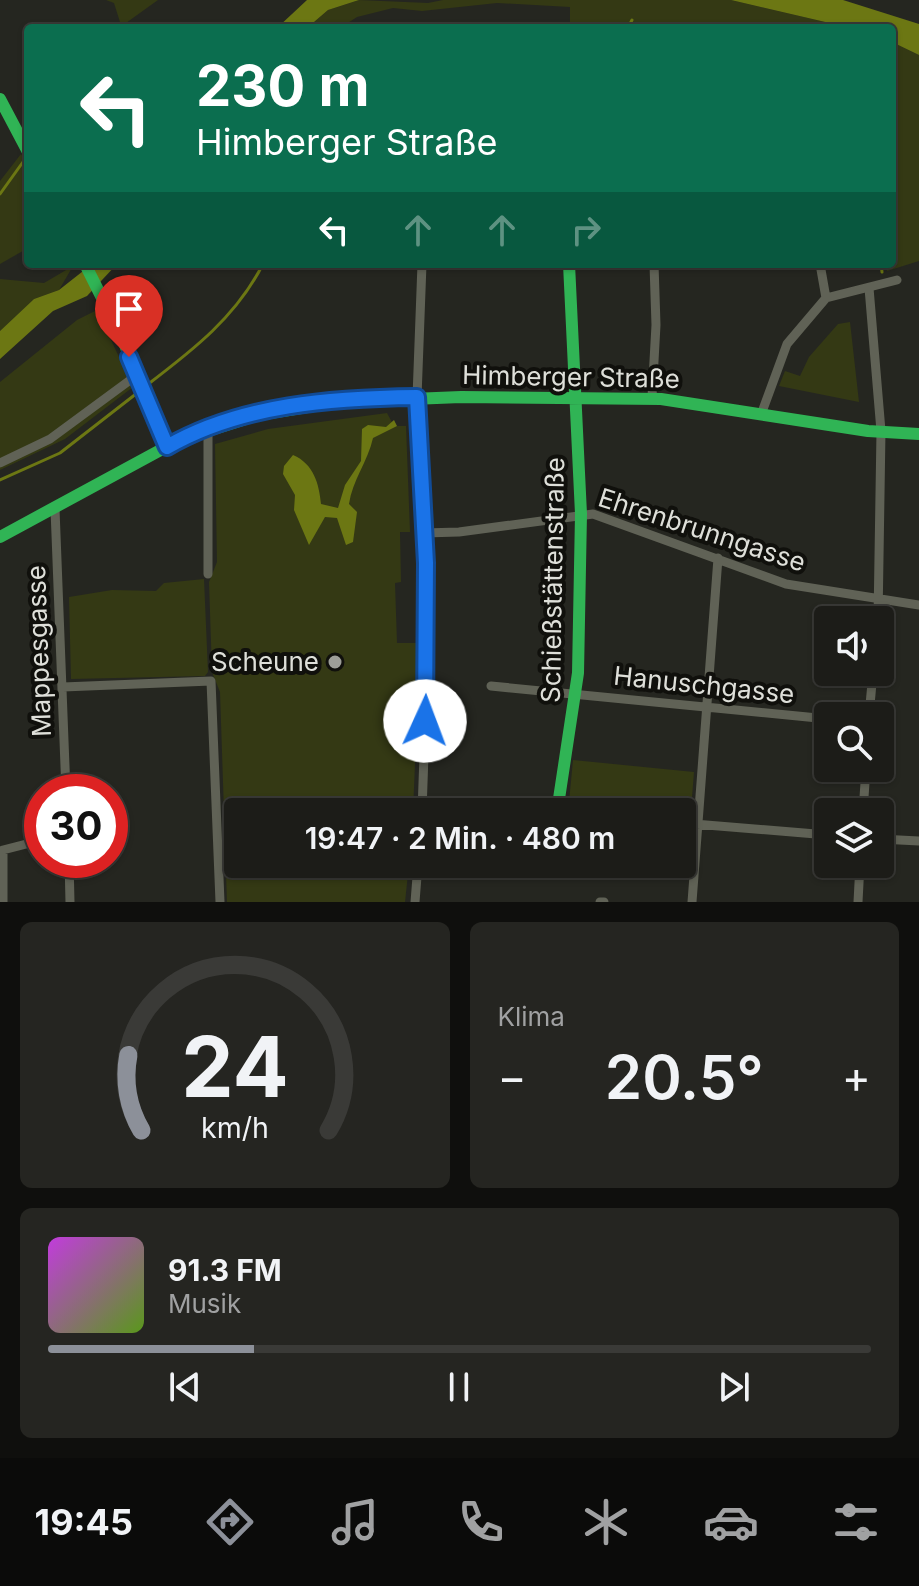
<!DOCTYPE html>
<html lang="de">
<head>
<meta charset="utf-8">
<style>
	:root { --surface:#1c1c18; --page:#252521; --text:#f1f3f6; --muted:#a0a1a2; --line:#3a3a37; --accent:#8c9099 }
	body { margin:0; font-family:Inter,sans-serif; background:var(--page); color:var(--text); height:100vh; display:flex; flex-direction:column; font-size:30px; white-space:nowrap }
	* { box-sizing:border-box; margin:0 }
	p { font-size:26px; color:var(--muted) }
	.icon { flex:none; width:44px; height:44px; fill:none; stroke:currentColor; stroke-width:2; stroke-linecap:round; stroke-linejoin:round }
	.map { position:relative; height:902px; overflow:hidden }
	.drawer { display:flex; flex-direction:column; gap:20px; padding:20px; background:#0f0f0d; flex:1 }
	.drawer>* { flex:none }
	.banner { position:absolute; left:24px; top:24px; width:872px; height:244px; border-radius:8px; box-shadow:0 2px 6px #0004,0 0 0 2px var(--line); background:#0b6e4f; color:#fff; overflow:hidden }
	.tools { position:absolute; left:814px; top:606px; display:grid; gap:16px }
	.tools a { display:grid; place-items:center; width:80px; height:80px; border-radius:8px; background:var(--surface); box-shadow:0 2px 6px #0004,0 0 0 2px var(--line); font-size:40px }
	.speed { position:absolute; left:24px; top:774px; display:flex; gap:16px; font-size:40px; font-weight:700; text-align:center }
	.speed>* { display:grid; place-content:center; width:104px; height:104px; border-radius:50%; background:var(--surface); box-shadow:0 2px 6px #0004,0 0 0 2px var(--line); line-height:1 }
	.speed .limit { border:12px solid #d22; background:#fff; color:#111 }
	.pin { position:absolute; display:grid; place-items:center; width:68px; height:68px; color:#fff; margin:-82px -34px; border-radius:50% 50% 50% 0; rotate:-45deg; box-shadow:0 0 8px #0007 }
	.pin .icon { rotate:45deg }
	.me { position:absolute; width:88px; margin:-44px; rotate:2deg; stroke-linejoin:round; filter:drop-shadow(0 0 6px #0008) }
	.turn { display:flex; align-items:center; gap:28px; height:168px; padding:0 40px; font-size:36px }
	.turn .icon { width:104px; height:104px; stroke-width:2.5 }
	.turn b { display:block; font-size:56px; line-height:68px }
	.lanes { display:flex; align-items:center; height:76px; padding:0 40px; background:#0003; justify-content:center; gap:40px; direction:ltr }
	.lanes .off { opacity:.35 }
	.big { font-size:60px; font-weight:600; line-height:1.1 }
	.drawer .tile { flex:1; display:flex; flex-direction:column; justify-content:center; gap:12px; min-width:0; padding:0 28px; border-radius:12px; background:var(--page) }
	.drawer .dial { align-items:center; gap:0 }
	.dial svg { height:208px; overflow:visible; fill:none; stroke:var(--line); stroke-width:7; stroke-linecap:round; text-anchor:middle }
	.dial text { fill:var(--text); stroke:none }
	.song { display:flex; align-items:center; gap:24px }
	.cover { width:96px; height:96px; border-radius:12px; background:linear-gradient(135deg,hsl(290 70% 55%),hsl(90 70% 35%)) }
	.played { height:8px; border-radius:4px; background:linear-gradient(90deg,var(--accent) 25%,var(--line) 25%) }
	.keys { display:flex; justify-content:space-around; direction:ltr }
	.heat { display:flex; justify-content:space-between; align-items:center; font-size:44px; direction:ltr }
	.drawer .tiles { flex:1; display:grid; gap:20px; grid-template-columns:1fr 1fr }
	.tile:last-child { grid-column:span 2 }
	.trip { position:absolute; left:224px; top:798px; width:472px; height:80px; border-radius:8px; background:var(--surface); box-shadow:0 2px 6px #0004,0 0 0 2px var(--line); font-weight:600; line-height:80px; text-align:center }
	.tabs { display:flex; height:128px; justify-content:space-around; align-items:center; background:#0b0b0a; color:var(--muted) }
	.tabs .icon { width:56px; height:56px }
	.tabs .active { color:var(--accent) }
	.tabs b { font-size:36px; color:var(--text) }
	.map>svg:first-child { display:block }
	.green { fill:#343914 }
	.water { fill:#6c7713 }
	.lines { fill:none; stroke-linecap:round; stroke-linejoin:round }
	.stream { stroke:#6c7713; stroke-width:3 }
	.street { stroke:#606256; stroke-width:9 }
	.fast { stroke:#30b455; stroke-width:12 }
	.route-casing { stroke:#114b97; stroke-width:20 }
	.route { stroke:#1a73e8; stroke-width:14 }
	.poi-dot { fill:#9d9e98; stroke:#10100c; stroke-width:3 }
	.labels { text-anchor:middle; stroke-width:8; stroke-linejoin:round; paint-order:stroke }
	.street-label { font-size:26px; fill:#dedfd9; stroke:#10100c }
	.poi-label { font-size:26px; fill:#dedfd9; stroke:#10100c; text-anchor:end }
</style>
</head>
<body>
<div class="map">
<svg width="919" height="902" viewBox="0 0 919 902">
	<rect width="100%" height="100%" fill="#252620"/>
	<path class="green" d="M106,0h52l-39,28h-11l12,-6 -6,-19z
		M359,0l69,3 15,-3h288l120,28h-281v-21l-73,-4 -75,8 -29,-3 -36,9 -17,11h-33l21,-18z
		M892,42l27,13v206l-32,10 -1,-7h6z
		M21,154l7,11v83l-28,16v-83z
		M73,266l-14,24 -25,9 -34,32v-52l44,4z
		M97,310l36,77 -68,52 -65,31v-88l77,-62z
		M850,322l9,80 -80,-16 6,-15 15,5 9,-19 29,-33z
		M387,413l7,13h12l4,106h-10l1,50 -6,1 2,60h23l-7,169h-175v52h171l-4,38h-178l-7,-210 -8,-20 -3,-90 8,-20 -2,-118 53,-15z
		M204,579l4,93 -3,4 -134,3 -2,-82 43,-7 44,1 8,-8z
		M573,760l121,12 -3,38 -6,4 -116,-12z"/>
	<path class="water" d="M307,0h52l-31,10 -21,18h-30z
		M731,0h112l76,24v31l-27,-13v-14h-41z
		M92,264h25l-30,32 -34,15 -53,48v-28l34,-32 25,-9z
		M394,420l3,6 -24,12c-5,23 -21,43 -24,66l8,8 -4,30 -7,3 -9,-27 -12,-1 -16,28 -15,-35 1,-15 -12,-21 1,-8 9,-11c21,9 26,29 28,49l17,4 7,-23 16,-24 1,-32 6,-4 18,2z"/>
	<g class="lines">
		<path class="stream" d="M628,28l4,-8
			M0,194l28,-39
			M881,264l1,8
			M147,385c46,-35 89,-68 116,-121
			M0,480l60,-27 81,-63"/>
		<path class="street" d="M422,264l-5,133 11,242 -6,173
			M820,264l6,34
			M869,288l12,143 -3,189
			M652,397l4,-72 -2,-61
			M762,412l25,-68 39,-46 71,-18
			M208,428v146
			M0,463l50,-24 87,-64
			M55,509l11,283
			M424,533l35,-1 134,-18 193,70 133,21
			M491,686l337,33
			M63,687l148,-6 9,221
			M869,716l4,-44
			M423,804l103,8
			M863,812l3,-44
			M682,823l146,12
			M880,839l39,2
			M69,860l1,42
			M3,902v-52l39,-10
			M415,902l3,-38
			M600,902h4
			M692,902l26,-344
			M858,902l2,-38"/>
		<path class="fast" d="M0,99l28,53
			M85,264l37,74 45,109
			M0,537l179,-97 79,-25 80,-13 123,-5 200,2 207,32 51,3
			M557,812l21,-139 3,-159 -12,-250"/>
	</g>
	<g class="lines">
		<g class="route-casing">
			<path id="route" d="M129,357l38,90c74,-43 167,-49 250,-50l9,166 -1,158"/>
		</g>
		<use href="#route" class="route"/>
	</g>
	<circle class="poi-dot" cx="335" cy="662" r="8"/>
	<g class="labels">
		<g class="street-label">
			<text transform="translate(571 377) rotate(1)" y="9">Himberger Straße</text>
			<text transform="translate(702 530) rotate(18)" y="9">Ehrenbrunngasse</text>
			<text transform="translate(553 580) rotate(-89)" y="9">Schießstättenstraße</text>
			<text transform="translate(39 651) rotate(-92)" y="9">Mappesgasse</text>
			<text transform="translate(704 685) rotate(6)" y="9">Hanuschgasse</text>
		</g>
		<g class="poi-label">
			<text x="319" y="671">Scheune</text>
		</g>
	</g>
</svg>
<div class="tools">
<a><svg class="icon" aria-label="sound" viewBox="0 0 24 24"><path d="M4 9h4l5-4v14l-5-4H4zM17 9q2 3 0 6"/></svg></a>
<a><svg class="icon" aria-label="search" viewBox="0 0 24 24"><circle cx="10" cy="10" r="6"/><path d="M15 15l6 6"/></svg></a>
<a><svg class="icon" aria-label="layers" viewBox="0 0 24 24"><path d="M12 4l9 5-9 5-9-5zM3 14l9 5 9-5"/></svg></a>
</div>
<div class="speed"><div class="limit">30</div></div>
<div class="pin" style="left:129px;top:357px;background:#d93025"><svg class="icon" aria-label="arrive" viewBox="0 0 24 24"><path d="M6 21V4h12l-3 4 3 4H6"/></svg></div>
<svg class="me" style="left:425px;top:721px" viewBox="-20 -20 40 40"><circle r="19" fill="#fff"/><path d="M0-13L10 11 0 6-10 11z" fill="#1a73e8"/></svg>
<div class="trip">19:47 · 2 Min. · 480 m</div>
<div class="banner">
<div class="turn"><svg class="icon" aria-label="left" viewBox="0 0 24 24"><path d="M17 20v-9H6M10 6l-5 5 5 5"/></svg><div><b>230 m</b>Himberger Straße</div></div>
<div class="lanes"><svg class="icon" aria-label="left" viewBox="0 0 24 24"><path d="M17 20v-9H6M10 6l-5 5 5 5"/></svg><svg class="icon off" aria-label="ahead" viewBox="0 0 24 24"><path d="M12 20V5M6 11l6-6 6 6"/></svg><svg class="icon off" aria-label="ahead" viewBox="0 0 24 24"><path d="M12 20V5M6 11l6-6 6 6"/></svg><svg class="icon off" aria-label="right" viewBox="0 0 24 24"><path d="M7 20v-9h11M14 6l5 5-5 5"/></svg></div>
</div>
</div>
<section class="drawer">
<div class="tiles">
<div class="tile dial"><svg viewBox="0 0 100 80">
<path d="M14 69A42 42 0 1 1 86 69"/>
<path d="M14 69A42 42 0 0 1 9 40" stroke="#8c9099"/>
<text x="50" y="56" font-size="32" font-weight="700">24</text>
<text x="50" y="72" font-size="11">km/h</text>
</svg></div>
<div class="tile"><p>Klima</p>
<div class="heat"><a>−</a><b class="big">20.5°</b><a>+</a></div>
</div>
<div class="tile">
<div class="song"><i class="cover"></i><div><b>91.3 FM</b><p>Musik</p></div></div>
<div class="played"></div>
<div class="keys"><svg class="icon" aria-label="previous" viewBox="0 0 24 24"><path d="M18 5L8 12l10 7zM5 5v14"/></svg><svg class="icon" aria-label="pause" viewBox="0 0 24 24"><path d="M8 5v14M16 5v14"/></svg><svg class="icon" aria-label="next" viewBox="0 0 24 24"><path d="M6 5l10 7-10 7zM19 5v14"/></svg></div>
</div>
</div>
</section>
<nav class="tabs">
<b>19:45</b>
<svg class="icon active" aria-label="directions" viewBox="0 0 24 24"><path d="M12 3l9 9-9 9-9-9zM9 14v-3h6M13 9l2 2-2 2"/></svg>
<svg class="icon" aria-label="music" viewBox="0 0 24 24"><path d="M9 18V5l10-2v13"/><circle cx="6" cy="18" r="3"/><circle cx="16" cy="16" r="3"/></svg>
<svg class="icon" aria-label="phone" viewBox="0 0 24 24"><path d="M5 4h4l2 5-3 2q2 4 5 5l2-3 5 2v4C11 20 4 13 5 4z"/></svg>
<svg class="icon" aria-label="climate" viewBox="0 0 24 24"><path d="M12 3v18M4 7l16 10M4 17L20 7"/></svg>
<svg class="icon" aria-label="car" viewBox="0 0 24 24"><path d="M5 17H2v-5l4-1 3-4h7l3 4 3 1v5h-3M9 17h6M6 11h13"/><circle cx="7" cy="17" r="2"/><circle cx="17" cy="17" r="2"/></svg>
<svg class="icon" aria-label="filters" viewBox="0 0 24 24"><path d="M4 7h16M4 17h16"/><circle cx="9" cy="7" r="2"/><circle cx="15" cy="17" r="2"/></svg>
</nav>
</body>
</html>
